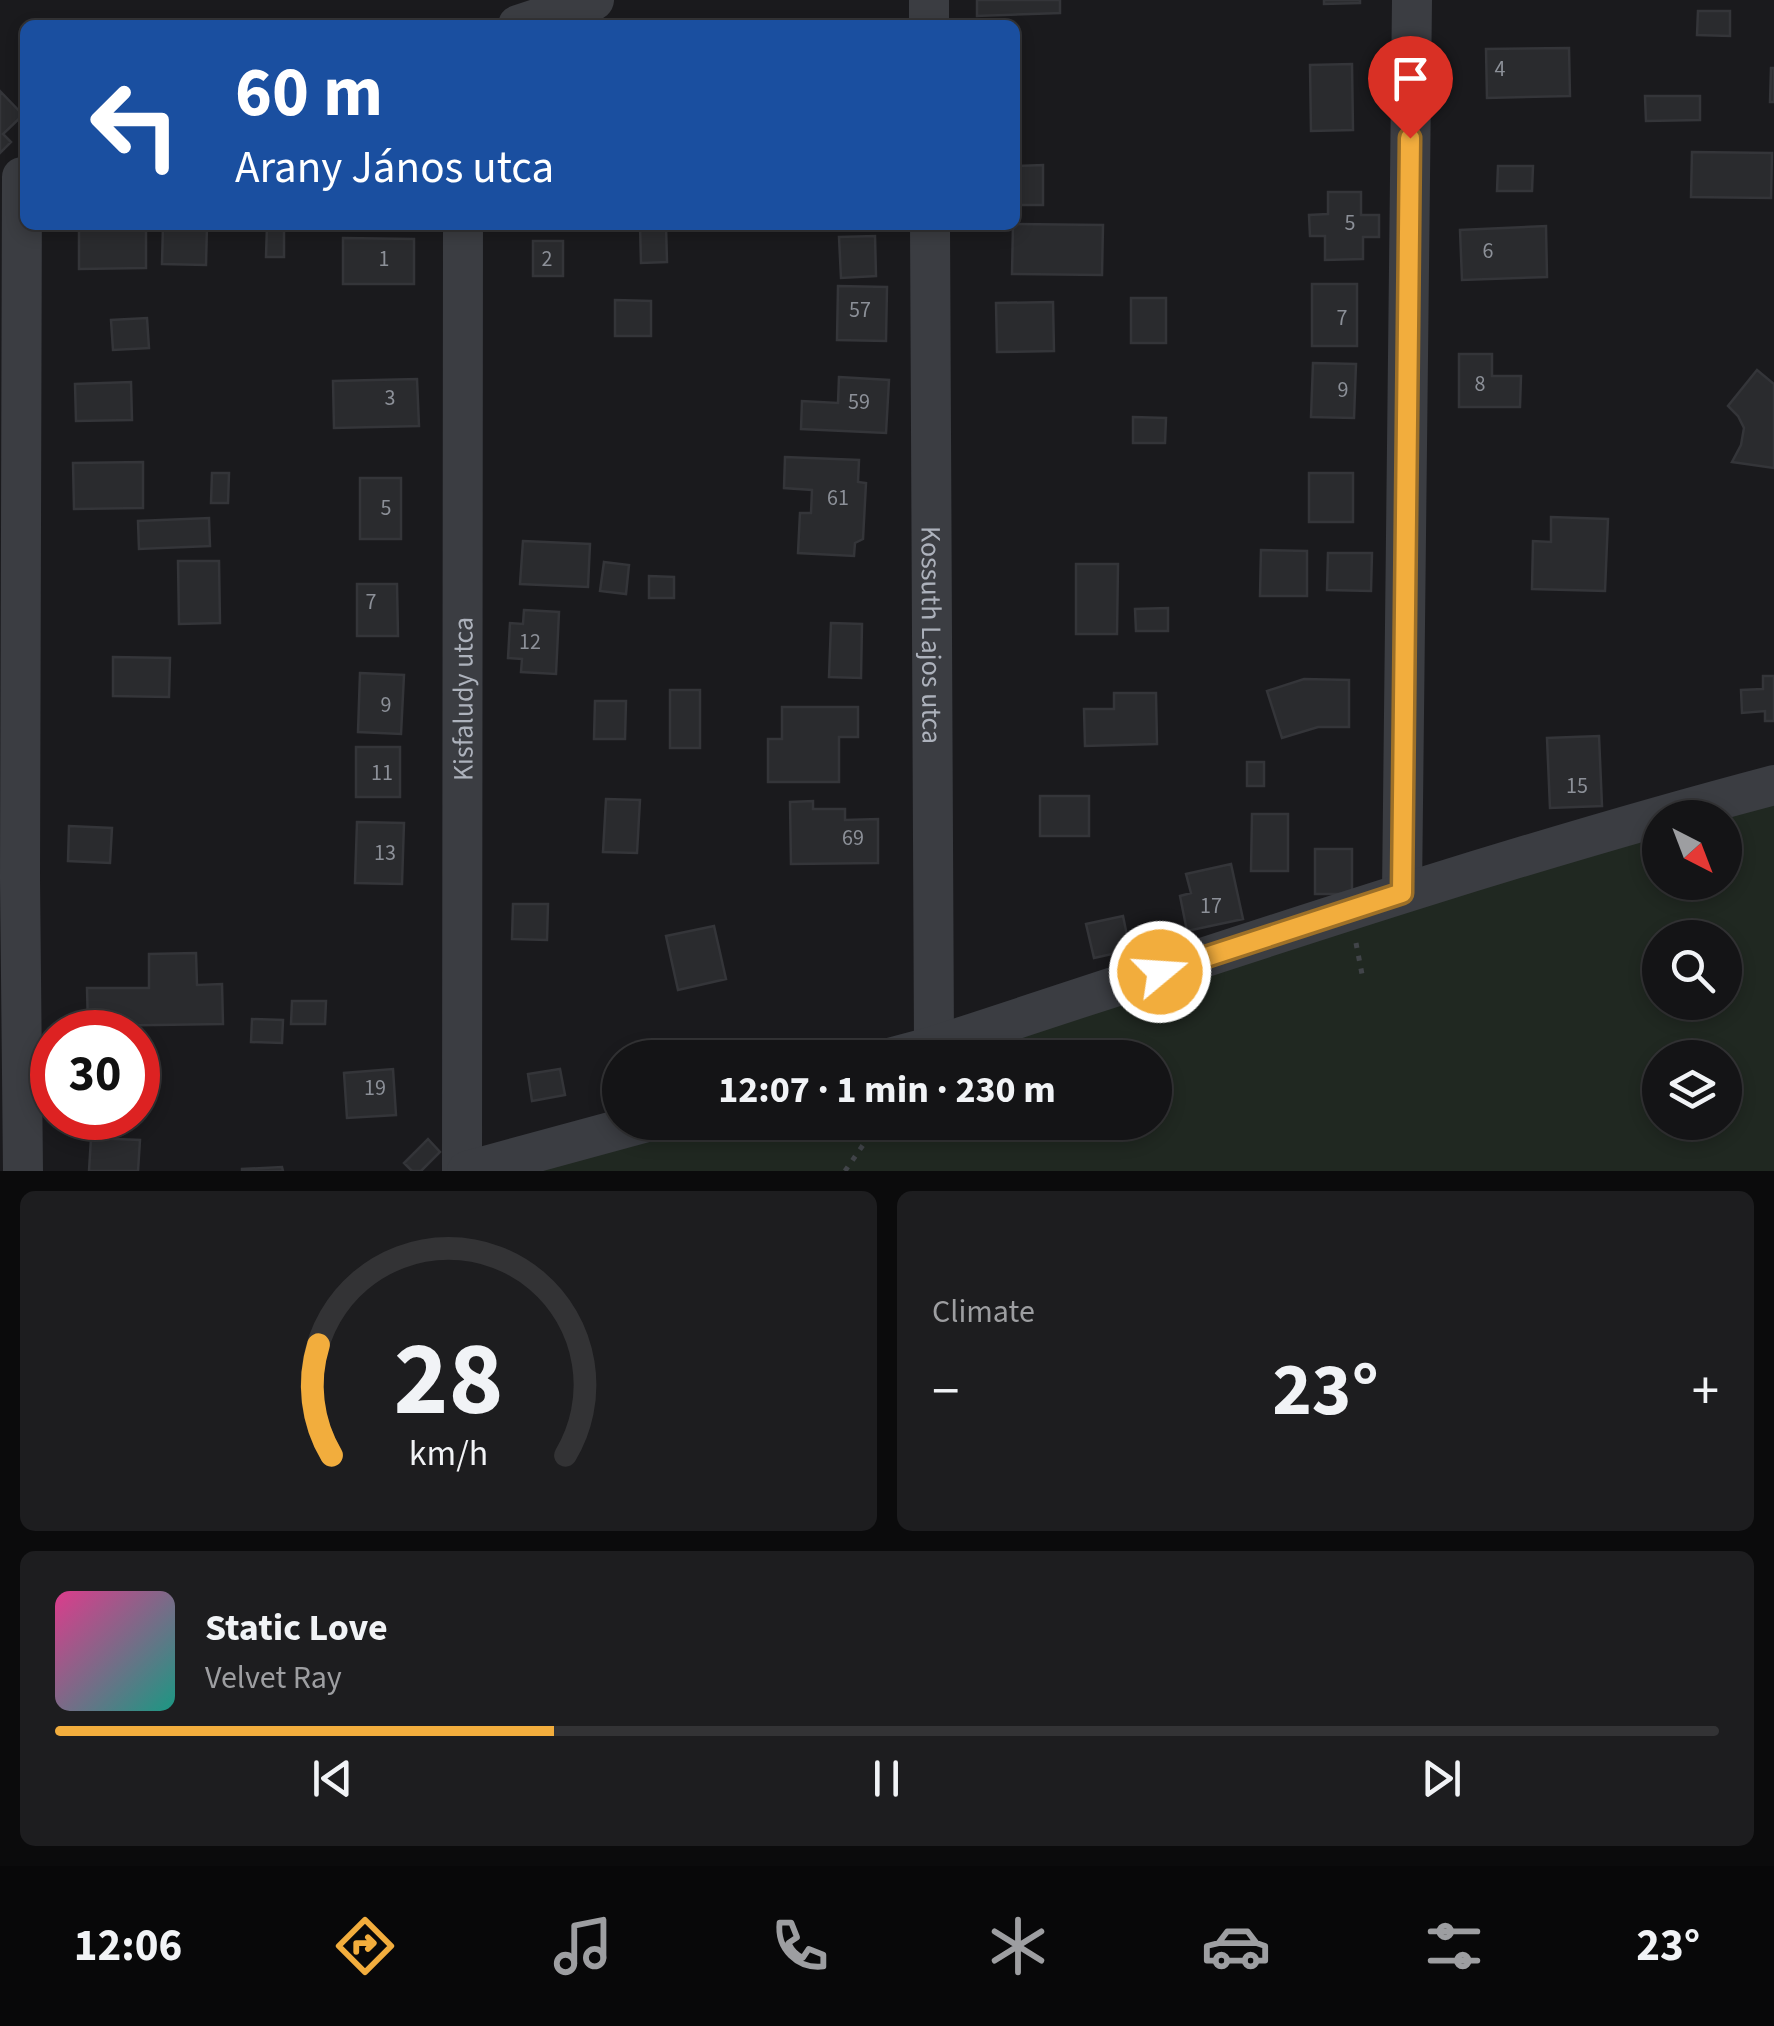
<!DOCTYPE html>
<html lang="en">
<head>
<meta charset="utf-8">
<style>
	:root { --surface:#141416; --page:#1d1d1f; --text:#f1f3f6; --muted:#9d9ea1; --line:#333335; --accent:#f2ad3d }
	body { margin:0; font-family:"Source Sans 3",sans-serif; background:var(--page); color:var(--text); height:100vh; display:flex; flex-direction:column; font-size:38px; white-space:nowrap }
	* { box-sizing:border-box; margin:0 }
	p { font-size:32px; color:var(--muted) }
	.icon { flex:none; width:55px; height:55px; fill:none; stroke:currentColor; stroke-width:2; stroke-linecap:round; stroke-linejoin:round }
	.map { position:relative; height:1171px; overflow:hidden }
	.sheet { display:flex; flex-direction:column; gap:20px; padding:20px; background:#0b0b0c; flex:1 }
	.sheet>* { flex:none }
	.hud { position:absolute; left:20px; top:20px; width:1000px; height:210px; border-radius:15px; box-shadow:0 5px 15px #0003,0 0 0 2px var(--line); background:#1a4fa0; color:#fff; overflow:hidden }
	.needle { width:65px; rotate:138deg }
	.buttons { position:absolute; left:1642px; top:800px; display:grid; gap:20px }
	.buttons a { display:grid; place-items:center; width:100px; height:100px; border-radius:50%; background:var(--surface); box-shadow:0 5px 15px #0003,0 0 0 2px var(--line); font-size:50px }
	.speed { position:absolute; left:30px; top:1010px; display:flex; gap:20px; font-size:50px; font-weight:700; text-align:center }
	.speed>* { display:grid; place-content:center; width:130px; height:130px; border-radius:50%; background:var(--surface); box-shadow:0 5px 15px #0003,0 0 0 2px var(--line); line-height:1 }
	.speed .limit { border:15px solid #d22; background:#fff; color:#111 }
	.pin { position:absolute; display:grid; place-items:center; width:85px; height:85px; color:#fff; margin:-102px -42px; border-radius:50% 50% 50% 0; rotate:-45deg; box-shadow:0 0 10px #0007 }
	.pin .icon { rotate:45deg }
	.me { position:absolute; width:110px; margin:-55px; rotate:72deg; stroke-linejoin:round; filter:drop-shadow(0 0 8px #0008) }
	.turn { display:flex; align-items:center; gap:35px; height:210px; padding:0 50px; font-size:45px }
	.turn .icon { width:130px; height:130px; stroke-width:2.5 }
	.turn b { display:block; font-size:70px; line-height:85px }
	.big { font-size:75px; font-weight:700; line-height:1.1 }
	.sheet .widget { flex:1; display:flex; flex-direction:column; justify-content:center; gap:15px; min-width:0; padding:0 35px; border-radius:15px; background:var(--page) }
	.sheet .dial { align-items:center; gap:0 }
	.dial svg { height:260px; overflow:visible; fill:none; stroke:var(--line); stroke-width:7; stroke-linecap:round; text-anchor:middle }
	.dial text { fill:var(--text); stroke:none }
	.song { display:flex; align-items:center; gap:30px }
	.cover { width:120px; height:120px; border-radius:15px; background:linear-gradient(135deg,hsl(330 70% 55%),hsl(170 70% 35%)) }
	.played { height:10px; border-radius:5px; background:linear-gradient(90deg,var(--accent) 30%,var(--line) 30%) }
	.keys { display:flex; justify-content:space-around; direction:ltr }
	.heat { display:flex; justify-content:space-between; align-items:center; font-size:55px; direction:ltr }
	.sheet .tiles { flex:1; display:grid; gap:20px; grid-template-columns:1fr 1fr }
	.widget:last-child { grid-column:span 2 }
	.trip { position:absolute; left:602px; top:1040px; width:570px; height:100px; border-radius:50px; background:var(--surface); box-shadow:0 5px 15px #0003,0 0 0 2px var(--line); font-weight:700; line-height:100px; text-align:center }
	.tabs { display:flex; height:160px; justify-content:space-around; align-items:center; background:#080809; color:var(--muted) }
	.tabs .icon { width:70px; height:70px }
	.tabs .current { color:var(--accent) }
	.tabs b { font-size:45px; color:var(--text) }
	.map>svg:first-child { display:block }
	.green { fill:#202821; fill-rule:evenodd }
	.building { fill:#2a2b2e; stroke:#343539; stroke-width:2.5 }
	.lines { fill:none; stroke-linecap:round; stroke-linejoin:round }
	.path { stroke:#414449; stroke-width:5; stroke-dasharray:5 8; stroke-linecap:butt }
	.minor { stroke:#3b3d42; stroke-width:40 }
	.route-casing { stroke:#9d7028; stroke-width:25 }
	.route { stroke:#f2ad3d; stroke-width:18 }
	.labels { text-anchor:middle; stroke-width:10; stroke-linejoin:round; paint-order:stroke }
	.number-label { font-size:22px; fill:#8c9098 }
	.street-label { font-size:28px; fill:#adb2bc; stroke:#151518 }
</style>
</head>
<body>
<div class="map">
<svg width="1774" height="1171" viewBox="0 0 1774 1171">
	<rect width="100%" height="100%" fill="#1a1a1d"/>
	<path class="green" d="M1774,787v384h-1307l180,-48 508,-1v-64l-266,-1 771,-237v62h65v-64zM1660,938h65v64h-65zM1660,1058h65v64h-65z"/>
	<path class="building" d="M977,0h83v13l-83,3z
		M1324,0h36v3l-36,1z
		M1698,11h32v25l-33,-1z
		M774,22l1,3h-66v-1z
		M1569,48l1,48 -83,2 -1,-49z
		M1352,64l1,66 -42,1 -1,-66z
		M1771,68h3v34h-4z
		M0,91l23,24 -20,19 8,8 -11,11z
		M1645,96h55v24l-54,1z
		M1692,152l80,1 -1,45 -80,-1z
		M1043,165v40h-28v-39z
		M1498,166h35l-1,25h-35z
		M1328,192h33v23h18v22h-16v22l-38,1v-24h-15l-1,-21 19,-1z
		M1015,224l88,1 -1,50 -90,-1 1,-49z
		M79,225h67v43l-67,1z
		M163,225h44l-1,40 -44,-1z
		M267,225h17v32h-18z
		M640,225h26l1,37 -26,1z
		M1546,226l1,51 -85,3 -2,-50z
		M875,236l1,40 -35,2 -2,-41z
		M343,238l71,1v45h-71z
		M533,241h30v35h-30z
		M1312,284h45v62h-45z
		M838,286l49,1 -1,54 -49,-1z
		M1131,298h35v45h-35z
		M615,300l36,1v35h-36z
		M1053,302l1,49 -57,1 -1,-49z
		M147,318l2,30 -36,2 -2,-30z
		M1459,354h33v22h29l-1,31h-61z
		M1313,363l43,1 -2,54 -43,-1z
		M1757,370l17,14v84l-42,-6 9,-17 3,-17 -6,-12 -10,-10z
		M839,377l50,3 -3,53 -85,-4 1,-28 36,2z
		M417,379l2,47 -85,2 -1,-47z
		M131,382l1,38 -56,1 -1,-37z
		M1133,417l33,1 -1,25h-32z
		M785,457l74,3 -1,22 8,1 -3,56 -8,4 -1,13 -56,-3 2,-40h11l1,-23 -28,-2z
		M143,462v46l-69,1 -1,-46z
		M212,473h17l-1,30h-17z
		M1309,473h44v49h-44z
		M360,478h41v61h-41z
		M1551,517l57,2 -3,72 -73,-2 1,-48 18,1z
		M209,518l1,28 -71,3 -1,-28z
		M523,541l67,3 -2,43 -68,-3z
		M1261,550l46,1v45h-47z
		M1328,553h44l-1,38 -44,-1z
		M178,561h41l1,62 -41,1z
		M604,562l25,3 -3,29 -26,-3z
		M1076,564h42l-1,70h-41z
		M649,576l25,1v21h-25z
		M357,584h40l1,52h-41z
		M1168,608v23h-32l-1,-22z
		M524,610l35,2 -3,62 -35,-2 1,-13 -14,-1 2,-35 13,1z
		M831,623l31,1 -1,54 -32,-1z
		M113,657l57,1 -1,39 -56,-1z
		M360,673l44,2 -3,59 -43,-2z
		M1763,676h11v45h-9v-10l-23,2 -1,-23 22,-1z
		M1304,679l45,1v47h-31l-36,11 -15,-47z
		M670,690h30v58h-30z
		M1114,693h42l1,51 -72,2 -1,-37h30z
		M595,701h31l-1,38h-31z
		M782,707h76v30h-19v45h-71v-43h14z
		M1599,736l3,70 -52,2 -3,-70z
		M356,747h44v50h-44z
		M1247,762h17v24h-17z
		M1040,796h49v40h-49z
		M606,799l34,1 -3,53 -34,-1z
		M813,801v8h32v11l33,-1v44l-87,1 -1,-62z
		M1252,814h36v57h-37z
		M357,822l47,1 -2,61 -47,-1z
		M69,826l43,2 -2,35 -42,-2z
		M1315,849h37v45h-37z
		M1231,864l12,55 -56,12 -7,-35 11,-3 -5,-19z
		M513,904h35l-1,36 -35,-1z
		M1123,916l7,34 -36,8 -8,-34z
		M714,926l12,53 -48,11 -12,-54z
		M196,953l1,32 25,-1 1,40 -135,2 -1,-38h62v-34z
		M292,1001h34l-1,23h-34z
		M252,1019l31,1 -1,23 -31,-1z
		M393,1069l3,46 -49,3 -3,-45z
		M560,1069l5,26 -33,6 -4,-27z
		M91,1138l49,2 -2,31h-49z
		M428,1139l12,13 -19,19h-9l-8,-8z
		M282,1167l1,4h-41v-2z"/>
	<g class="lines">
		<path class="path" d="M1356,943l6,31
			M845,1171l34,-49"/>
		<g class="minor">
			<path d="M929,0v25"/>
			<path d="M518,25l76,-25"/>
			<path d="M22,177l-2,702 3,292"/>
			<path id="s1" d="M930,225l4,821"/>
			<path d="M1402,893l10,-893"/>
			<path d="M889,1058l45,-12c279,-91 556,-186 840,-261"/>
			<path id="s2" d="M462,1171l1,-946"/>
			<path d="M467,1171l180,-49"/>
		</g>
	</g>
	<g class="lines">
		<g class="route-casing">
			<path id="route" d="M1160,972l242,-79 8,-755"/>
		</g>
		<use href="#route" class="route"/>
	</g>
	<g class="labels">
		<g class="number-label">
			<text x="1500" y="76">4</text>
			<text x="1350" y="230">5</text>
			<text x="1488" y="258">6</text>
			<text x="384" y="266">1</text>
			<text x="547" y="266">2</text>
			<text x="860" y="317">57</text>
			<text x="1342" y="325">7</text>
			<text x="1480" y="391">8</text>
			<text x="1343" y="397">9</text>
			<text x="390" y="405">3</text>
			<text x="859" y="409">59</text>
			<text x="838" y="505">61</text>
			<text x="386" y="515">5</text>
			<text x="371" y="609">7</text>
			<text x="530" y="649">12</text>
			<text x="386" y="712">9</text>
			<text x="382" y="780">11</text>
			<text x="1577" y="793">15</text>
			<text x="853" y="845">69</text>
			<text x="385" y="860">13</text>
			<text x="1211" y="913">17</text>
			<text x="375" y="1095">19</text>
		</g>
		<g class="street-label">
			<text dy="10" stroke="none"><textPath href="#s1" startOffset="410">Kossuth Lajos utca</textPath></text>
			<text dy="10" stroke="none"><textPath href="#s2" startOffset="472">Kisfaludy utca</textPath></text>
		</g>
	</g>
</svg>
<div class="buttons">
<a><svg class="needle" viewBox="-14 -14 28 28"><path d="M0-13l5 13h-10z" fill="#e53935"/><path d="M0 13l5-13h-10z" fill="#9d9ea1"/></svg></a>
<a><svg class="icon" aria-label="search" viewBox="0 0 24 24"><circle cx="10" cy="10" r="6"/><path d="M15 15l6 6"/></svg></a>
<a><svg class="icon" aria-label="layers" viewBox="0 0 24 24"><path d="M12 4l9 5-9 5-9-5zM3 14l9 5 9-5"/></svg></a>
</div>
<div class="speed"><div class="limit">30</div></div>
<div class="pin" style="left:1410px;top:138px;background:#d93025"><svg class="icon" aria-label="arrive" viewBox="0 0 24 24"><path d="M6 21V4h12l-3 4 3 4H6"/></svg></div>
<svg class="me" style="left:1160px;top:972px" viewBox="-20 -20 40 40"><circle r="17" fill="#f2ad3d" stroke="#fff" stroke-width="3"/><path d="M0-11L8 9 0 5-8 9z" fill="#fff"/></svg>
<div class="trip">12:07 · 1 min · 230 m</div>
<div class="hud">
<div class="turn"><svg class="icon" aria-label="left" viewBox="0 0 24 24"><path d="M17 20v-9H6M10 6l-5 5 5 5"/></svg><div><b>60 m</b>Arany János utca</div></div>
</div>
</div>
<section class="sheet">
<div class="tiles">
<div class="widget dial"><svg viewBox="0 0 100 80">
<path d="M14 69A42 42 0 1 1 86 69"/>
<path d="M14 69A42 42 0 0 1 10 35" stroke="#f2ad3d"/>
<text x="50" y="56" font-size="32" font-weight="700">28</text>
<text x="50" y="72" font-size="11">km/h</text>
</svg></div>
<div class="widget"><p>Climate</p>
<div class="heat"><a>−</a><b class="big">23°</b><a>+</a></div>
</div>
<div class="widget">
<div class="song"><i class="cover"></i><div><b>Static Love</b><p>Velvet Ray</p></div></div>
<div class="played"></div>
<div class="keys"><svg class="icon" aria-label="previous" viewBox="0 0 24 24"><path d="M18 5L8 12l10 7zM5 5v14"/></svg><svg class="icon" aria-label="pause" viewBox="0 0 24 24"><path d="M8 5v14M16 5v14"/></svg><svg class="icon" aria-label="next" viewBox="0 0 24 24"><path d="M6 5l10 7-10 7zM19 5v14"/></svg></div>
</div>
</div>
</section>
<nav class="tabs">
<b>12:06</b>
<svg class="icon current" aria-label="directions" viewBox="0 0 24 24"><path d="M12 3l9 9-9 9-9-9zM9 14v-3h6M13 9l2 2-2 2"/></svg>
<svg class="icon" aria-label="music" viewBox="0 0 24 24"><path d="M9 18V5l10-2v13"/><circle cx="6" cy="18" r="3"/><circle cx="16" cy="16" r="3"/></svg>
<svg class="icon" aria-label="phone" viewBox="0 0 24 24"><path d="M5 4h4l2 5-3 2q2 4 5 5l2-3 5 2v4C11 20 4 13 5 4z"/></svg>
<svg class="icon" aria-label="climate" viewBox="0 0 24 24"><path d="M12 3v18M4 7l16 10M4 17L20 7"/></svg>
<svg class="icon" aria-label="car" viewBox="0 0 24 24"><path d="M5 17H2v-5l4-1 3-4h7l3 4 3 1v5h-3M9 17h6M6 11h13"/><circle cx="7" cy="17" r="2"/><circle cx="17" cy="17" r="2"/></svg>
<svg class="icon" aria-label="filters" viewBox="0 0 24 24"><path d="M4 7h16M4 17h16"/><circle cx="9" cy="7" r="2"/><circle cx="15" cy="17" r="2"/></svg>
<b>23°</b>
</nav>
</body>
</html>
